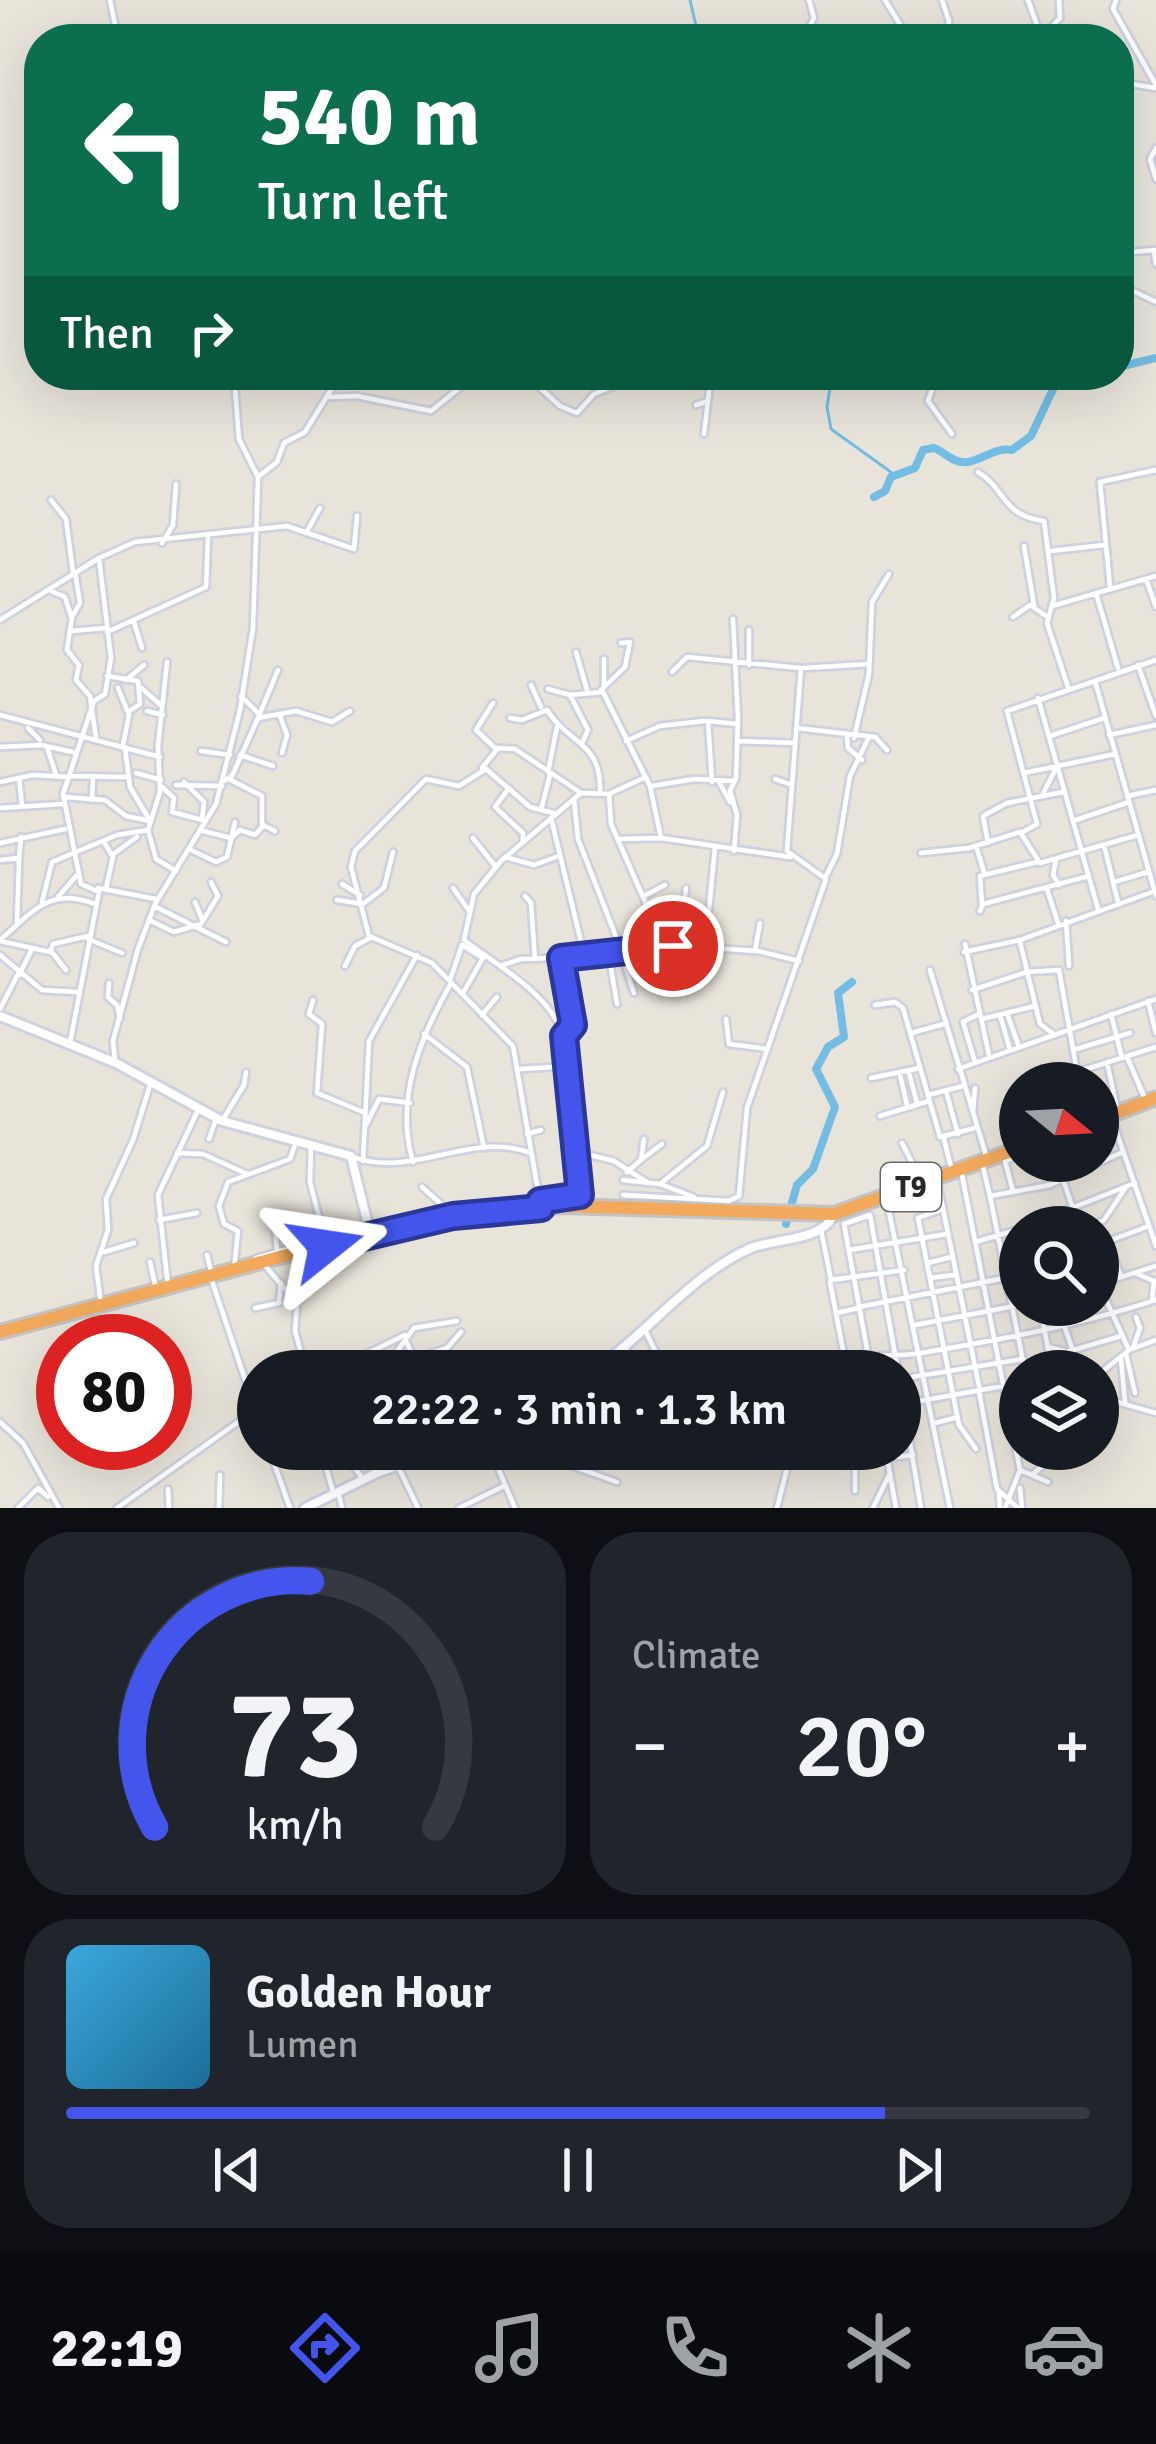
<!DOCTYPE html>
<html lang="en">
<head>
<meta charset="utf-8">
<style>
	:root { --surface:#171b24; --page:#20242c; --text:#f1f3f6; --muted:#9ea1a6; --line:#363941; --accent:#4455ed }
	body { margin:0; font-family:Signika,sans-serif; background:var(--page); color:var(--text); height:100vh; display:flex; flex-direction:column; font-size:45px; white-space:nowrap }
	* { box-sizing:border-box; margin:0 }
	p { font-size:39px; color:var(--muted) }
	.icon { flex:none; width:66px; height:66px; fill:none; stroke:currentColor; stroke-width:2; stroke-linecap:round; stroke-linejoin:round }
	.map { position:relative; height:1508px; overflow:hidden }
	.side { display:flex; flex-direction:column; gap:24px; padding:24px; background:#0d0f14; flex:1 }
	.side>* { flex:none }
	.top-card { position:absolute; left:24px; top:24px; width:1110px; height:366px; border-radius:48px; box-shadow:0 12px 48px #0002; background:#0b6e4f; color:#fff; overflow:hidden }
	.needle { width:78px; rotate:108deg }
	.fabs { position:absolute; left:999px; top:1062px; display:grid; gap:24px }
	.fabs a { display:grid; place-items:center; width:120px; height:120px; border-radius:50%; background:var(--surface); box-shadow:0 12px 48px #0002; font-size:60px }
	.speed { position:absolute; left:36px; top:1314px; display:flex; gap:24px; font-size:60px; font-weight:700; text-align:center }
	.speed>* { display:grid; place-content:center; width:156px; height:156px; border-radius:50%; background:var(--surface); box-shadow:0 12px 48px #0002; line-height:1 }
	.speed .limit { border:18px solid #d22; background:#fff; color:#111 }
	.pin { position:absolute; display:grid; place-items:center; width:102px; height:102px; color:#fff; margin:-51px; border:6px solid #fff; border-radius:50%; box-shadow:0 3px 12px #0007 }
	.me { position:absolute; width:132px; margin:-66px; rotate:75deg; stroke-linejoin:round; filter:drop-shadow(0 0 9px #0008) }
	.turn { display:flex; align-items:center; gap:42px; height:252px; padding:0 36px; font-size:54px }
	.turn .icon { width:156px; height:156px; stroke-width:2.5 }
	.turn b { display:block; font-size:84px; line-height:102px }
	.then { display:flex; align-items:center; height:114px; padding:0 36px; background:#0003; gap:24px; font-size:45px }
	.big { font-size:90px; font-weight:600; line-height:1.1 }
	.side .tile { flex:1; display:flex; flex-direction:column; justify-content:center; gap:18px; min-width:0; padding:0 42px; border-radius:48px; background:var(--page) }
	.side .dial { align-items:center; gap:0 }
	.dial svg { height:312px; overflow:visible; fill:none; stroke:var(--line); stroke-width:7; stroke-linecap:round; text-anchor:middle }
	.dial text { fill:var(--text); stroke:none }
	.song { display:flex; align-items:center; gap:36px }
	.cover { width:144px; height:144px; border-radius:18px; background:linear-gradient(135deg,hsl(200 70% 55%),hsl(200 70% 35%)) }
	.played { height:12px; border-radius:6px; background:linear-gradient(90deg,var(--accent) 80%,var(--line) 80%) }
	.keys { display:flex; justify-content:space-around; direction:ltr }
	.heat { display:flex; justify-content:space-between; align-items:center; font-size:66px; direction:ltr }
	.side .tiles { flex:1; display:grid; gap:24px; grid-template-columns:1fr 1fr }
	.tile:last-child { grid-column:span 2 }
	.trip { position:absolute; left:237px; top:1350px; width:684px; height:120px; border-radius:60px; background:var(--surface); box-shadow:0 12px 48px #0002; font-weight:600; line-height:120px; text-align:center }
	.tab-bar { display:flex; height:192px; justify-content:space-around; align-items:center; background:#090b0e; color:var(--muted) }
	.tab-bar .icon { width:84px; height:84px }
	.tab-bar .active { color:var(--accent) }
	.tab-bar b { font-size:54px; color:var(--text) }
	.map>svg:first-child { display:block }
	.lines { fill:none; stroke-linecap:round; stroke-linejoin:round }
	.stream { stroke:#73bde5; stroke-width:3 }
	.river { stroke:#73bde5; stroke-width:8 }
	.street-casing { stroke:#cfd1e0; stroke-width:10 }
	.secondary-casing { stroke:#cfd1e0; stroke-width:14 }
	.highway-casing { stroke:#c3c3c3; stroke-width:18 }
	.street { stroke:#fff; stroke-width:4.5 }
	.secondary { stroke:#fff; stroke-width:8 }
	.highway { stroke:#f2a95c; stroke-width:12 }
	.route-casing { stroke:#2c379a; stroke-width:30 }
	.route { stroke:#4455ed; stroke-width:21 }
	.labels { text-anchor:middle; stroke-width:9; stroke-linejoin:round; paint-order:stroke }
	.shield { fill:#fff; stroke:#686868; stroke-width:3 }
	.shield-label { font-size:30px; font-weight:bold; fill:#282828 }
</style>
</head>
<body>
<div class="map">
<svg width="1156" height="1508" viewBox="0 0 1156 1508">
	<rect width="100%" height="100%" fill="#e9e4da"/>
	<g class="lines">
		<path class="stream" d="M690,0l9,39
			M832,375l-5,32 4,22 64,46"/>
		<path class="river" d="M1119,367l37,-9
			M874,497l11,-6 6,-14 24,-9 8,-18 11,-2c11,4 19,16 34,14 16,-3 27,-15 44,-12l19,-14 24,-51 18,-10
			M786,1224l11,-39 16,-16 22,-62 -19,-38 12,-22 16,-10 -6,-44 14,-11"/>
		<g class="street-casing">
			<path id="street" d="M110,0l8,39
				M885,0l24,39
				M942,0l7,21 -3,18
				M1028,0l14,39
				M1116,0l-3,9 43,76
				M1042,37l18,-19 -1,-18
				M803,39l11,-21 -5,-18
				M1119,82l37,6
				M1156,148l-6,11 6,20
				M1119,192l8,24 -3,37
				M1154,251l2,13
				M1119,253l37,-3
				M1119,284l37,18
				M526,375l34,31 17,7 17,-19 47,-19
				M937,375l-9,26 24,33
				M329,397l28,-1 74,15 31,-25 4,-11
				M696,405l12,-4
				M704,434l7,-59
				M978,472c27,16 24,44 66,49l10,77 -7,25 21,64
				M258,477l19,-15 7,-19 21,-11 35,-57
				M51,500l15,19 7,53
				M306,533l14,-25
				M162,543l11,-18 3,-41
				M1024,546l10,59
				M1051,551l53,-6
				M75,572l5,31 -8,14 -5,33 12,15 -3,15 14,16 6,42
				M1146,579l10,28
				M1110,587l-10,-105 56,-12
				M51,591l14,6 6,19
				M1096,593l22,75
				M1052,606l104,-30
				M1013,617l17,-12 16,11
				M733,619l5,100 -2,59 -6,13 7,24 -3,36
				M0,620l99,-62 36,-16 152,-16 67,23 3,-33
				M134,622l8,26
				M71,631l35,-3
				M107,632l99,-45 2,-49
				M576,652l11,38
				M1156,660l-61,21 61,215
				M167,662l-9,84 2,46 -12,38 8,29 20,12
				M749,665v-35
				M1138,665l18,51
				M803,668l66,-4
				M107,676l31,5 2,23 -12,8
				M126,680l18,-15
				M531,685l10,22
				M604,686v-27
				M140,687l22,19
				M118,688l11,27 -6,30
				M548,689l22,6 33,-3 47,94 11,52
				M601,690l24,-23 5,-25 -9,1
				M570,695l18,35 -5,11
				M241,696l17,17
				M1038,698l60,211
				M493,703l-17,27 20,19
				M147,711l16,4
				M0,715l160,42
				M280,716l7,19 -5,18
				M258,718l20,-48
				M510,718l12,2 25,-10c22,35 55,31 53,83
				M28,728l12,12
				M797,728l78,9 12,13
				M1109,735l47,-10
				M847,736l1,12 14,12
				M1050,736l54,-18
				M854,738l15,-64 3,-72 17,-28
				M626,741l34,-15 44,-5
				M737,741l58,2
				M0,747l41,-2 32,7
				M47,747l9,28
				M125,748l5,39 19,32
				M201,751l29,4
				M240,755l33,11
				M482,768l16,-20 17,1 66,44
				M548,772l9,-45
				M136,773l25,7
				M1024,773l91,-19
				M69,776l58,1
				M19,778l3,27
				M775,779l17,6
				M224,781l8,-5 26,-58 38,-7 36,11 18,-11
				M0,782l33,-7 35,2
				M184,782l20,20 -2,18
				M712,782l-4,-61 29,3
				M719,782l11,20
				M176,785l46,1
				M652,786l42,-7 41,2
				M162,787l12,11 -2,14 34,9
				M509,788l-14,19 28,26v9
				M609,794l2,30 54,123
				M1042,796l13,-26
				M1127,796l29,-6
				M64,797l41,3 21,16 24,5
				M574,799l4,40 44,113
				M92,800l1,-24
				M0,808l63,-4
				M541,810l9,-35
				M551,818l34,140
				M1073,821l56,-19
				M263,825l12,6
				M203,831l28,7 9,-8 15,5 7,-8v-31l-33,-17
				M1023,832l14,-8 -30,-113 88,-30
				M473,838l22,28
				M619,839l42,-1 129,19
				M104,842l9,15 -7,31
				M0,843l65,-14
				M988,843l-5,-27 24,-13 56,-11
				M1104,845l14,57
				M976,846l9,29
				M191,850l25,12 11,-5 8,-35
				M921,853l48,-5 51,-16 20,31 98,-28
				M112,855l25,-18
				M505,857l29,8 22,-8
				M19,858l2,-21
				M1056,859l-3,16 6,10
				M0,860l19,-2 -2,66
				M826,876l11,-22 13,-78 18,-37
				M1114,882l34,-10
				M342,884l18,11
				M98,888l58,11
				M453,888l17,24
				M1047,889l11,34
				M525,896l6,7 4,56
				M644,896l21,-11
				M58,897l19,-22
				M337,900l26,4 21,-16 9,-36
				M42,902l10,-40 65,-27 31,-5
				M195,902l7,17
				M982,905l-2,-29 57,-14
				M154,906l72,36
				M980,911l3,-7 106,-28
				M149,920l25,12 23,-7
				M1066,921l3,45
				M199,927l19,-31 -7,-14
				M688,938l21,-28 6,-63
				M88,939l34,14
				M0,940c32,-27 49,-54 95,-36
				M0,941l50,11 3,-8 35,-8
				M1020,942l20,82 15,11
				M965,944l24,111
				M462,945l21,13 -20,35
				M679,946l7,-58
				M51,951l15,19
				M755,951l5,-28
				M964,952l56,-12 135,-49
				M621,953l13,40
				M0,955l42,35 35,2
				M609,956l8,48
				M503,965l18,-6 88,-3 70,-10 79,5 41,10
				M345,966l10,-20 17,-9
				M930,970l56,185
				M19,975l13,-26
				M450,980l12,-35
				M109,983l-1,14 9,8 3,13
				M972,990l55,-18 32,-2 20,113
				M313,1000l-4,14 13,10 -5,69 46,19
				M1148,1001l8,32
				M875,1005l20,-3 8,6 37,129 35,-9
				M0,1009l18,-35
				M1007,1013l12,34
				M1111,1014l11,44
				M482,1015l15,-18
				M1000,1015l10,35
				M726,1019l3,25 39,5
				M982,1019l53,-13
				M911,1033l33,-9
				M424,1034l43,33 17,81
				M564,1036c-16,-44 -65,-69 -100,-96l10,-46 27,-33 80,-68 28,1 37,-17
				M70,1043l29,-151 -18,-8 -18,-90 31,-93 11,-7 6,-36 -12,-100
				M1073,1050l57,-17
				M1127,1057l19,44
				M115,1060l-2,-19 25,-92 17,-45 61,-100 24,-94 13,-82 5,-151 -19,-38 -5,-64
				M975,1062l-12,-40 16,-8
				M1107,1062l10,47
				M521,1069l47,-3
				M958,1069l198,-70
				M1077,1072l79,-25
				M909,1073l8,30
				M900,1075l7,30
				M871,1078l49,-10
				M946,1091l12,43
				M928,1095l35,-9
				M973,1112l2,-24
				M880,1116l49,-15
				M1111,1116l45,130
				M222,1121l22,-36 2,-13
				M366,1125l13,-26 31,4
				M527,1134l14,-4
				M209,1139l7,-20
				M944,1139l7,28
				M902,1143l18,35
				M311,1145l-1,37 16,63
				M578,1152l36,9 34,22
				M177,1153l26,1 44,20
				M353,1157c58,22 121,-27 177,-4
				M641,1160l21,-16
				M363,1161l6,-120 48,-86
				M1057,1161l22,66
				M413,1162c-19,-63 8,-126 38,-179
				M983,1167l7,29
				M627,1172l14,-12 3,-21
				M962,1175l58,295 -15,38
				M937,1179l43,212
				M623,1180l37,4 47,-38 16,-54
				M660,1184l34,13
				M422,1187l27,24
				M1013,1191l-8,-30 15,-6
				M623,1195l106,6 10,-5 8,-88 79,-229 -39,-28 14,-183 -114,-11 -15,15
				M886,1197l64,311
				M542,1201l30,-2 9,-6 -17,-157 9,-11 -12,-66
				M541,1208l-28,-162 -81,-83 -63,-27 -18,-69 4,-16 71,-72 33,7 27,-17 44,38 27,7
				M943,1209l-25,9 41,207 17,24
				M273,1213l4,36
				M159,1220l38,-7
				M1024,1227l111,-44
				M1091,1227l13,-7 22,-33
				M821,1230l10,50 73,-10
				M975,1242l45,-13
				M1108,1242l13,34
				M1098,1245l51,-19
				M849,1250l98,-16
				M104,1252l30,-9
				M207,1255l5,20
				M1003,1255l17,-8
				M256,1258l68,-20
				M150,1262l6,27
				M262,1262l35,41 -2,28 11,40
				M928,1263l23,-6
				M234,1269l4,-38 -14,-7 -5,-18 9,-24 62,-23 6,-17
				M1135,1273l21,9
				M930,1278l24,-3
				M212,1281l46,137
				M830,1282l17,89
				M1098,1282l31,68
				M1099,1284l57,-18
				M168,1286l-10,-91 40,-85
				M1152,1301l2,-20
				M101,1304l-5,-38 12,-36 -2,-31 27,-59 18,-58
				M1040,1305l12,66
				M859,1307l161,-32
				M255,1308l24,-5 2,-20
				M836,1313l23,-5
				M915,1325l105,-20
				M1064,1325l8,23
				M646,1332l19,39
				M406,1341l14,30
				M1048,1347l19,5 54,-16
				M1133,1348l7,-20 -4,-11
				M626,1349l11,22
				M1126,1354l9,39
				M417,1358l30,-10 14,-16
				M1121,1359l4,43
				M830,1368c26,-17 61,-10 91,-15 78,-13 159,-28 235,-53
				M420,1369l14,-5 7,-13
				M355,1371l5,-14 45,-22
				M383,1371l31,-43 43,-7
				M871,1371l-27,-147 26,-9 28,156
				M1025,1371l-35,-175 60,-11 73,-33
				M900,1379l123,-20
				M900,1383l21,125
				M979,1391l18,98 21,19
				M1103,1398l53,15
				M903,1404l117,-21
				M0,1422l23,21 36,65
				M935,1423l23,-6
				M1098,1438l10,-13 -10,-50 31,-25 27,-10
				M269,1449l21,59
				M321,1449l12,43
				M377,1449l17,9 24,50
				M490,1449l25,59
				M540,1449l27,13
				M570,1449l-1,16 48,17
				M855,1449v42
				M885,1449l2,9 26,-3
				M737,1451l17,7 21,-9
				M326,1461l25,2 12,16
				M298,1463l3,-14
				M856,1465l31,-7 9,50
				M1020,1470l28,12
				M1032,1475l16,-14 30,-12
				M1020,1488l2,20
				M168,1489l1,19
				M338,1491l4,17
				M999,1492l1,16
				M18,1508l20,-20 10,9
				M117,1508l138,-98
				M219,1508l1,-33
				M459,1508l45,-22
				M777,1508l15,-59
				M873,1508l17,-35"/>
		</g>
		<g class="secondary-casing">
			<path id="secondary" d="M0,1016l116,47 106,58 129,35 19,77
				M593,1371c53,-36 98,-96 156,-122 25,-11 71,-7 84,-33
				M305,1508l74,-36 67,-23"/>
		</g>
		<g class="highway-casing">
			<path id="highway" d="M1098,1120l58,-22
				M0,1332l370,-99 83,-17 110,-10 271,8 186,-66"/>
		</g>
		<use href="#street" class="street"/>
		<use href="#secondary" class="secondary"/>
		<use href="#highway" class="highway"/>
	</g>
	<g class="lines">
		<g class="route-casing">
			<path id="route" d="M326,1246l127,-30 88,-8 -1,-7 40,-6 -16,-159 9,-11 -12,-67 112,-12"/>
		</g>
		<use href="#route" class="route"/>
	</g>
	<g class="labels">
		<rect class="shield" x="881" y="1163" width="60" height="48" rx="9"/>
		<g class="shield-label">
			<text x="911" y="1197">T9</text>
		</g>
	</g>
</svg>
<div class="fabs">
<a><svg class="needle" viewBox="-14 -14 28 28"><path d="M0-13l5 13h-10z" fill="#e53935"/><path d="M0 13l5-13h-10z" fill="#9ea1a6"/></svg></a>
<a><svg class="icon" aria-label="search" viewBox="0 0 24 24"><circle cx="10" cy="10" r="6"/><path d="M15 15l6 6"/></svg></a>
<a><svg class="icon" aria-label="layers" viewBox="0 0 24 24"><path d="M12 4l9 5-9 5-9-5zM3 14l9 5 9-5"/></svg></a>
</div>
<div class="speed"><div class="limit">80</div></div>
<div class="pin" style="left:673px;top:946px;background:#d93025"><svg class="icon" aria-label="arrive" viewBox="0 0 24 24"><path d="M6 21V4h12l-3 4 3 4H6"/></svg></div>
<svg class="me" style="left:326px;top:1246px" viewBox="-20 -20 40 40"><path d="M0-17L14 15 0 8-14 15z" fill="#4455ed" stroke="#fff" stroke-width="4"/></svg>
<div class="trip">22:22 · 3 min · 1.3 km</div>
<div class="top-card">
<div class="turn"><svg class="icon" aria-label="left" viewBox="0 0 24 24"><path d="M17 20v-9H6M10 6l-5 5 5 5"/></svg><div><b>540 m</b>Turn left</div></div>
<div class="then">Then<svg class="icon" aria-label="right" viewBox="0 0 24 24"><path d="M7 20v-9h11M14 6l5 5-5 5"/></svg></div>
</div>
</div>
<section class="side">
<div class="tiles">
<div class="tile dial"><svg viewBox="0 0 100 80">
<path d="M14 69A42 42 0 1 1 86 69"/>
<path d="M14 69A42 42 0 0 1 54 6" stroke="#4455ed"/>
<text x="50" y="56" font-size="32" font-weight="700">73</text>
<text x="50" y="72" font-size="11">km/h</text>
</svg></div>
<div class="tile"><p>Climate</p>
<div class="heat"><a>−</a><b class="big">20°</b><a>+</a></div>
</div>
<div class="tile">
<div class="song"><i class="cover"></i><div><b>Golden Hour</b><p>Lumen</p></div></div>
<div class="played"></div>
<div class="keys"><svg class="icon" aria-label="previous" viewBox="0 0 24 24"><path d="M18 5L8 12l10 7zM5 5v14"/></svg><svg class="icon" aria-label="pause" viewBox="0 0 24 24"><path d="M8 5v14M16 5v14"/></svg><svg class="icon" aria-label="next" viewBox="0 0 24 24"><path d="M6 5l10 7-10 7zM19 5v14"/></svg></div>
</div>
</div>
</section>
<nav class="tab-bar">
<b>22:19</b>
<svg class="icon active" aria-label="directions" viewBox="0 0 24 24"><path d="M12 3l9 9-9 9-9-9zM9 14v-3h6M13 9l2 2-2 2"/></svg>
<svg class="icon" aria-label="music" viewBox="0 0 24 24"><path d="M9 18V5l10-2v13"/><circle cx="6" cy="18" r="3"/><circle cx="16" cy="16" r="3"/></svg>
<svg class="icon" aria-label="phone" viewBox="0 0 24 24"><path d="M5 4h4l2 5-3 2q2 4 5 5l2-3 5 2v4C11 20 4 13 5 4z"/></svg>
<svg class="icon" aria-label="climate" viewBox="0 0 24 24"><path d="M12 3v18M4 7l16 10M4 17L20 7"/></svg>
<svg class="icon" aria-label="car" viewBox="0 0 24 24"><path d="M5 17H2v-5l4-1 3-4h7l3 4 3 1v5h-3M9 17h6M6 11h13"/><circle cx="7" cy="17" r="2"/><circle cx="17" cy="17" r="2"/></svg>
</nav>
</body>
</html>
